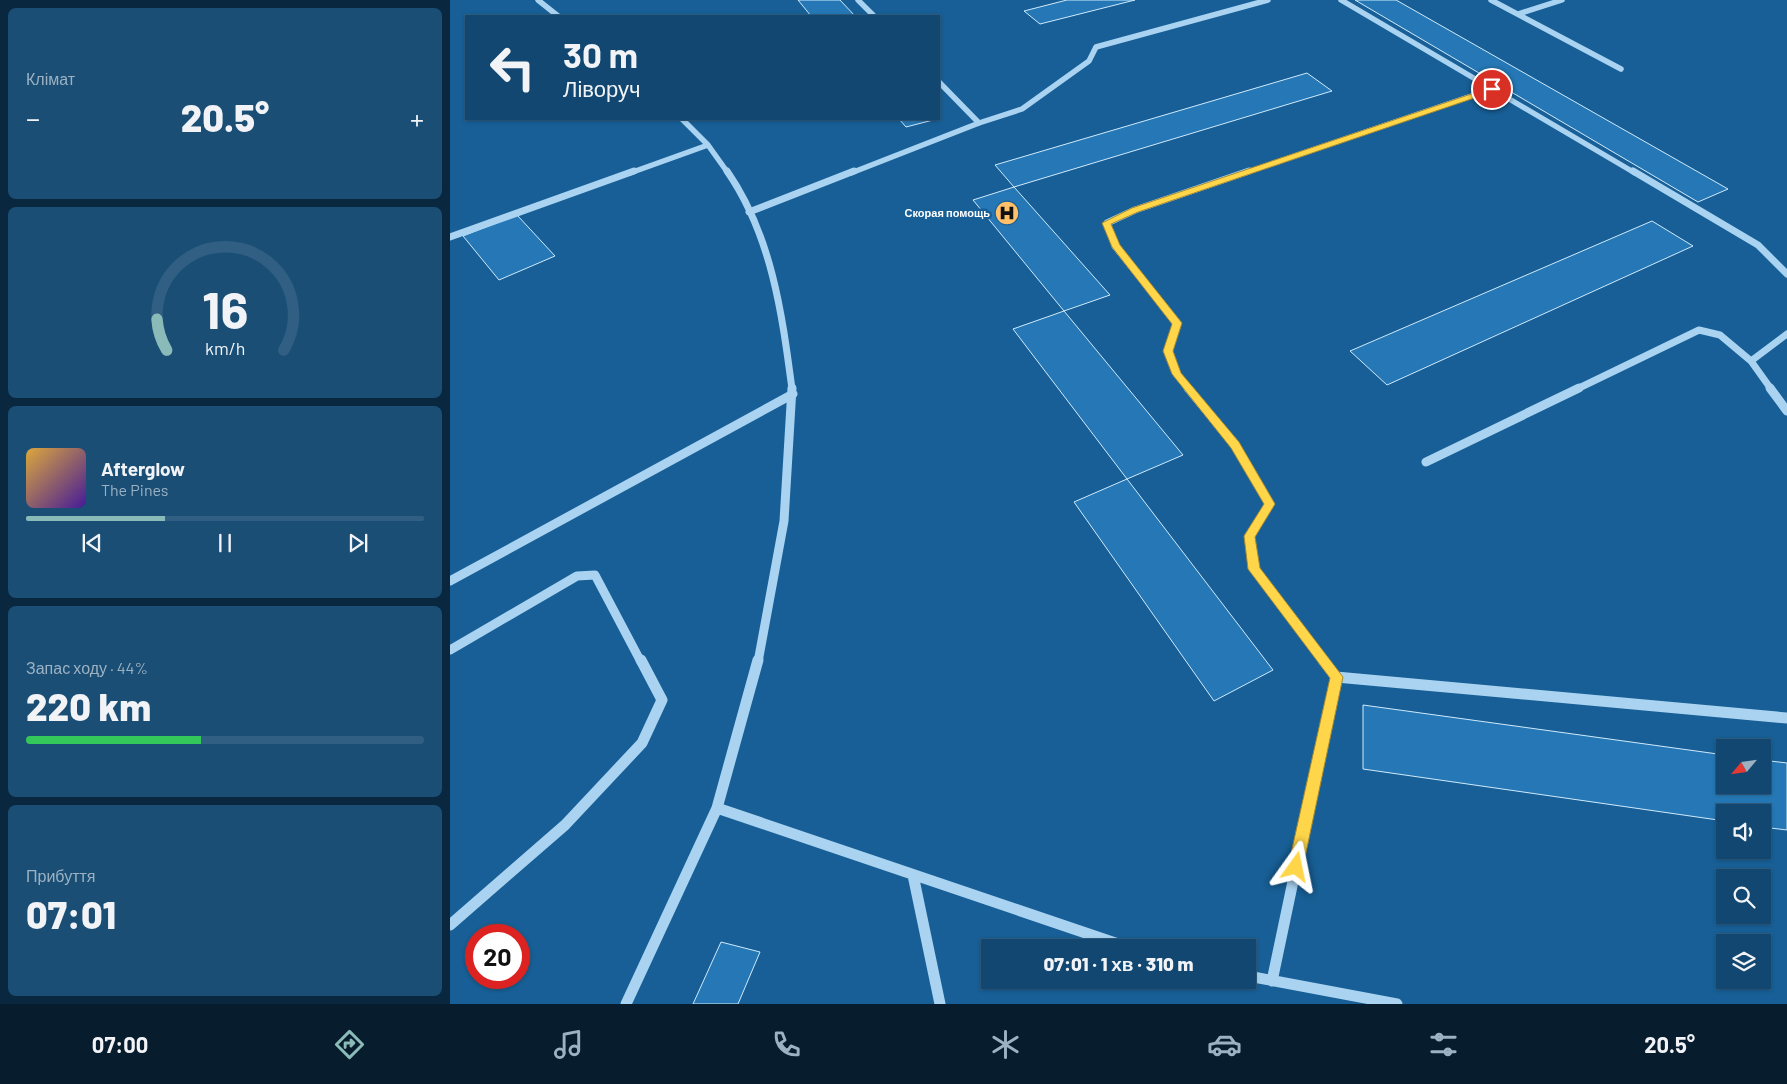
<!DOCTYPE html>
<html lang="uk">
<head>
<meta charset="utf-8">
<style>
	:root { --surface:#114770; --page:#1a4e75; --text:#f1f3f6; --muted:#9cb2c3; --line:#305f83; --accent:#8bbbb9 }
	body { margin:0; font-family:Barlow,sans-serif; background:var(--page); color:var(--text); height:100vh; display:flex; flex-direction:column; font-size:19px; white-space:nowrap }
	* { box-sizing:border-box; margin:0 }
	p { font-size:16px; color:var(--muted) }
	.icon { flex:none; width:28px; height:28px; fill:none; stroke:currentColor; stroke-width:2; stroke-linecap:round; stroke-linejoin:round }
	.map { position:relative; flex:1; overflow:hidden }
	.drawer { display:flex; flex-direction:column; gap:8px; padding:8px; background:#09273e; width:450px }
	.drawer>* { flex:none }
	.top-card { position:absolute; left:15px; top:15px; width:475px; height:105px; border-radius:0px; box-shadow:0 1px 4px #0004,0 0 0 1px var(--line); background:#114770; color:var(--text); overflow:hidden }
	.needle { width:32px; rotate:241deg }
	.buttons { position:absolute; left:1266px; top:739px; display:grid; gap:10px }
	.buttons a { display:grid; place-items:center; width:55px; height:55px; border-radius:0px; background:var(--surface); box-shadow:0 1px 4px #0004,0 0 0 1px var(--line); font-size:25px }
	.speed { position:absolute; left:15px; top:924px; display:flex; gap:10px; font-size:25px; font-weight:700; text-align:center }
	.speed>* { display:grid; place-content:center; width:65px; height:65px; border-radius:50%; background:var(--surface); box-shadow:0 1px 4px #0004,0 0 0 1px var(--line); line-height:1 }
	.speed .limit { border:8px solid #d22; background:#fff; color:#111 }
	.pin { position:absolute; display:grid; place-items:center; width:42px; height:42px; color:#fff; margin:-21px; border:2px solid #fff; border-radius:50%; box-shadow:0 1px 5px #0007 }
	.me { position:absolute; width:55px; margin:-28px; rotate:12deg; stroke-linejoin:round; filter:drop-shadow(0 0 4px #0008) }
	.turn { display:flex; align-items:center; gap:18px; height:105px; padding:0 15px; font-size:22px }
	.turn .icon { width:65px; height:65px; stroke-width:2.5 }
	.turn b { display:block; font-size:35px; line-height:42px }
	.big { font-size:38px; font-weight:800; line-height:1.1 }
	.drawer .card { flex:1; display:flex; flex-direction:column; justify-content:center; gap:8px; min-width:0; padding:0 18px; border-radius:8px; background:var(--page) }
	.drawer .dial { align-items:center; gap:0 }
	.dial svg { height:130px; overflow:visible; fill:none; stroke:var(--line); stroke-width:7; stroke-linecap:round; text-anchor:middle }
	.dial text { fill:var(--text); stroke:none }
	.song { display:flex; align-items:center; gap:15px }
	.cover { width:60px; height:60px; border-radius:8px; background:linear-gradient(135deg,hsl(40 70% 55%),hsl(260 70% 35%)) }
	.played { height:5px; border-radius:2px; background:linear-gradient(90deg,var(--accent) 35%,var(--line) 35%) }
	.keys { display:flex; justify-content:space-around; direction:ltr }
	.heat { display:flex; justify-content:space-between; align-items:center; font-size:28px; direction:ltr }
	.charge { height:8px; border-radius:4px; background:linear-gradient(90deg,#34c759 44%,var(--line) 0) }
	.trip { position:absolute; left:531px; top:939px; width:275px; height:50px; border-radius:0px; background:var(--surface); box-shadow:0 1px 4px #0004,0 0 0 1px var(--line); font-weight:800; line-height:50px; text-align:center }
	.tabs { display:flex; height:80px; justify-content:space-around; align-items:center; background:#071c2d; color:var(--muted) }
	.tabs .icon { width:35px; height:35px }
	.tabs .on { color:var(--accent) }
	.tabs b { font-size:22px; color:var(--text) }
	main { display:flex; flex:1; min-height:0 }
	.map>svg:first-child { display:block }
	.building { fill:#2578b5; stroke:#d0eafc }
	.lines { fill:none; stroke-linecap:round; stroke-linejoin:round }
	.minor-far3 { stroke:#a9d3f1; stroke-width:5.5 }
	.minor-far2 { stroke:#a9d3f1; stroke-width:7 }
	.minor-far1 { stroke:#a9d3f1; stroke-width:9 }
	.minor { stroke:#a9d3f1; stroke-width:11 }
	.route { fill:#ffd54a; stroke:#a68a30 }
	.labels { text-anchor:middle; stroke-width:5; stroke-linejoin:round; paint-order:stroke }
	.far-poi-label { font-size:11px; font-weight:bold; fill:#fff; stroke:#175f96; text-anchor:end }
</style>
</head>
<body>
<main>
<section class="drawer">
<div class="card"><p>Клімат</p>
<div class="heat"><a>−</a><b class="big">20.5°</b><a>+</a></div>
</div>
<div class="card dial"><svg viewBox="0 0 100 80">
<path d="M14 69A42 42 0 1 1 86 69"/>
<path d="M14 69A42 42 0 0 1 8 50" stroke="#8bbbb9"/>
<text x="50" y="56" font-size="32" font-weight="700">16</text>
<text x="50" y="72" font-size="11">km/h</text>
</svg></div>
<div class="card">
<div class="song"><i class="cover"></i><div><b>Afterglow</b><p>The Pines</p></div></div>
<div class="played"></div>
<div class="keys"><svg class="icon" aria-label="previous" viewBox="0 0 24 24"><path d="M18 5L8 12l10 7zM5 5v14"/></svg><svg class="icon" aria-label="pause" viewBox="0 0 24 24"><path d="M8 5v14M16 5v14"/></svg><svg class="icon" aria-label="next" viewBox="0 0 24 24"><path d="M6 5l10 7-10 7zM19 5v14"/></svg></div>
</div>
<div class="card"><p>Запас ходу · 44%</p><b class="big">220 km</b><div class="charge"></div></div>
<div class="card"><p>Прибуття</p><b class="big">07:01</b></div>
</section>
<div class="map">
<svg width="1337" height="1004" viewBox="0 0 1337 1004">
	<rect width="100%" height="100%" fill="#175f96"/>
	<path class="building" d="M348,0h42l15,16h-44z
		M617,0h68l-95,24 -16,-13z
		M905,0h41l332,189 -30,13z
		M857,73l25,18 -318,96 -19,-22z
		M449,119h38l-31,8z
		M564,187l96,108 -46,16 -91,-111z
		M67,215l38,41 -56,24 -36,-44z
		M1202,221l41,25 -306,139 -37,-34z
		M614,311l119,144 -56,24 -114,-150z
		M677,479l146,191 -59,31 -140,-199z
		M913,705l362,50v30h37v-25l25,3v67l-25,-3v-15h-37v9l-362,-52z
		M271,942l39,10 -22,52h-45z"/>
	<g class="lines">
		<path class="minor-far3" d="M88,0l20,16
			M408,0l16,16
			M891,0l294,173
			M1041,0l130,69
			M1068,14l44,-14
			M489,82l40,41
			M232,119l26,26 20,28
			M180,173l78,-28
			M401,173l128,-50 43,-14 67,-48 7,-14 172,-47
			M795,173l247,-84"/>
		<path class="minor-far2" d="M277,171c45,65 55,143 65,218
			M1183,171l125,74 29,29
			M299,212l105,-41
			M0,237l184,-66
			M1301,361l36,-27
			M739,389l-12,-14 -9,-24 9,-28 -62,-77 -8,-23 28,-13 114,-39
			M1127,389l122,-59 21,5 31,26 20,28"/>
		<path class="minor-far1" d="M738,388l47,57 35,59 -21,32 5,33 70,93
			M1320,388l17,23
			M976,462l153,-74
			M0,581l343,-187
			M0,650l127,-74 18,-1 46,87
			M308,662l26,-141 8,-133"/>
		<path class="minor" d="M873,660l13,17
			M267,808l413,140
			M463,875l27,129
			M0,925l115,-100 77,-82 20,-43 -21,-40
			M798,976l149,28
			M822,981l64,-304 451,41
			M176,1004l91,-196 41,-148"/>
	</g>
	<path class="route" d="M1042,87l4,2 -1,2 -357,121 -27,12 9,21 62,78 -9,28 8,22 58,69 36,62 -20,33 5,31 83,109 -40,190 -2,5 -5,2 -5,-2 -3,-5 42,-189 -82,-109 -4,-33 20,-32 -33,-56 -59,-74 -9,-23 9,-27 -60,-77 -10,-24 30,-15z"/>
	<defs>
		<g id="hospital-disc" transform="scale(1.25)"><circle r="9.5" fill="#ffc069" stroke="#175f96"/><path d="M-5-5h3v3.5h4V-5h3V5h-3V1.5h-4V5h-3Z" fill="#111"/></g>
	</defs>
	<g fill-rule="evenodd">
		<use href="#hospital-disc" x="557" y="213"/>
	</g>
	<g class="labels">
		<g class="far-poi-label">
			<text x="540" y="217">Скорая помощь</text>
		</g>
	</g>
</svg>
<div class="buttons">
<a><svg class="needle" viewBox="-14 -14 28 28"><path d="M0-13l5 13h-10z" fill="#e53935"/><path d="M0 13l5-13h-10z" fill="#9cb2c3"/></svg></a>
<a><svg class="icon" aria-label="sound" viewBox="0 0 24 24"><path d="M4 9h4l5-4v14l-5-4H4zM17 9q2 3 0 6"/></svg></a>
<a><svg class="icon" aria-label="search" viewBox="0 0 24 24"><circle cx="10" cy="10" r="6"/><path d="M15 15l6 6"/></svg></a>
<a><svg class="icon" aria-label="layers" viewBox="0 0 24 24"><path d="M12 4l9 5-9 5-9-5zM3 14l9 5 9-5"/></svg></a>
</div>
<div class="speed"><div class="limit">20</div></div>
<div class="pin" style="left:1042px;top:89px;background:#d93025"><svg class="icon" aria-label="arrive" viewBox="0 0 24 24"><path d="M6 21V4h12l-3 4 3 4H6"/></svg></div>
<svg class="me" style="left:846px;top:867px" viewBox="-20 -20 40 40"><path d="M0-17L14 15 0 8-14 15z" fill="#ffd54a" stroke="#fff" stroke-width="4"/></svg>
<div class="trip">07:01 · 1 хв · 310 m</div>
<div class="top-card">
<div class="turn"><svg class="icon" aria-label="left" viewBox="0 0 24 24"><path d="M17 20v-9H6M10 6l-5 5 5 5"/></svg><div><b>30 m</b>Ліворуч</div></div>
</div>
</div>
</main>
<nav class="tabs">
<b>07:00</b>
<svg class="icon on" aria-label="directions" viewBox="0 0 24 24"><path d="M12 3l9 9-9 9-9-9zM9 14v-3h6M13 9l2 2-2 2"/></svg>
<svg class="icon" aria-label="music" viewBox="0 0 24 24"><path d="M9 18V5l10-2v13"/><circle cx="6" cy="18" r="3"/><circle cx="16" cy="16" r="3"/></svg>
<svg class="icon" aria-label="phone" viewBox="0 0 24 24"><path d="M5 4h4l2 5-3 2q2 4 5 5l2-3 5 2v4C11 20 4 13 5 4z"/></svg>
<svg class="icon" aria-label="climate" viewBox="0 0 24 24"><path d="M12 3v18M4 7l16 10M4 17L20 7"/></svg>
<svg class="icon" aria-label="car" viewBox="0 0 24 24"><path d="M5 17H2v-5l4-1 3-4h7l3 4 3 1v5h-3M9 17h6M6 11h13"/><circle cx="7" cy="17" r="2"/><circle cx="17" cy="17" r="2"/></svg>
<svg class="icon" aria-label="filters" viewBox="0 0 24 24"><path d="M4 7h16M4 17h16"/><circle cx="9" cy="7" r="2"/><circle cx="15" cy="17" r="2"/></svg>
<b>20.5°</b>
</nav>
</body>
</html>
